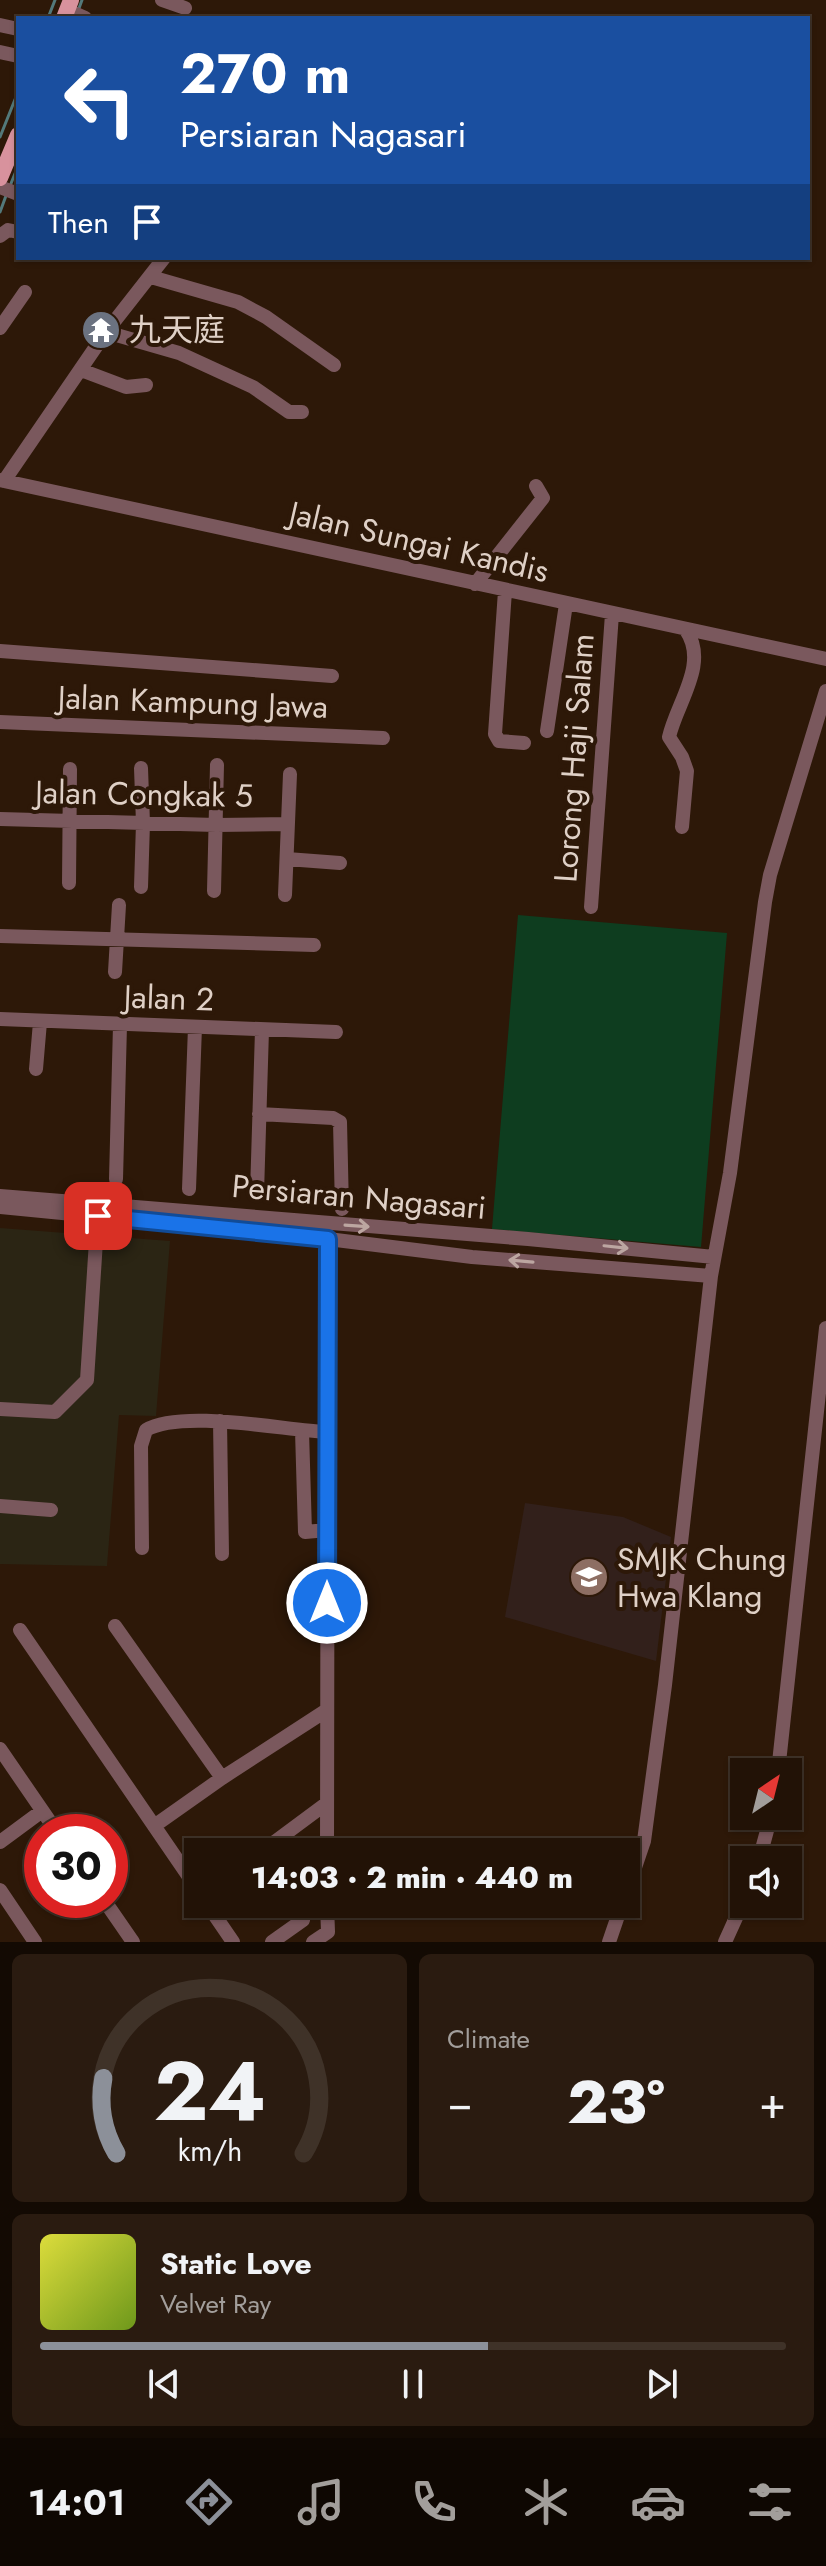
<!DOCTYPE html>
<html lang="en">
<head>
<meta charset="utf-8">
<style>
	:root { --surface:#221206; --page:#2a1b10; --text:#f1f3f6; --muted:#a29e9b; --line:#3f3228; --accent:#8c9099 }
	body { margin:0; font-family:Jost,"Noto Sans SC",sans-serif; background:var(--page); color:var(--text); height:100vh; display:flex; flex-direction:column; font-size:30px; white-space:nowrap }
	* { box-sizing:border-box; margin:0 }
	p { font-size:26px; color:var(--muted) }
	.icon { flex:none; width:44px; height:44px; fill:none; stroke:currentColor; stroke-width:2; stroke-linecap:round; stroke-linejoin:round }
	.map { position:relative; height:1942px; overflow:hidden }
	.panel { display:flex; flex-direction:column; gap:12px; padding:12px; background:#130a03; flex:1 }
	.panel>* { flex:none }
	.banner { position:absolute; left:16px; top:16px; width:794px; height:244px; border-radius:0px; box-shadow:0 2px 6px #0004,0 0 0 2px var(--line); background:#1a4fa0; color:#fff; overflow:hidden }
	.needle { width:52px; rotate:35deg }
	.buttons { position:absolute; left:730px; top:1758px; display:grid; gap:16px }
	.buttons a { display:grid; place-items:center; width:72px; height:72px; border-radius:0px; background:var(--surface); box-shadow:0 2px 6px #0004,0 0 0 2px var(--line); font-size:40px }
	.speed { position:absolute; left:24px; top:1814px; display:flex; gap:16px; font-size:40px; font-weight:700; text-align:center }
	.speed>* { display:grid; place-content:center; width:104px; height:104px; border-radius:50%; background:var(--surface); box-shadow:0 2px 6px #0004,0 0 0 2px var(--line); line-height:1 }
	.speed .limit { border:12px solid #d22; background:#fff; color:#111 }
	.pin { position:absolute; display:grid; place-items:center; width:68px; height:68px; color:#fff; margin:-34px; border-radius:16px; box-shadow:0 4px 12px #0006 }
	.me { position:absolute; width:88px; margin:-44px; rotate:0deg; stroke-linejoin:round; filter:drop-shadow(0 0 6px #0008) }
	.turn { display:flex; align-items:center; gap:28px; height:168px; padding:0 32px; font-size:36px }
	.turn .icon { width:104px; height:104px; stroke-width:2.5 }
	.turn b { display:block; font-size:56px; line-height:68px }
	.then { display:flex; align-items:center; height:76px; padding:0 32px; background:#0003; gap:16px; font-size:30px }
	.big { font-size:60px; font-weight:800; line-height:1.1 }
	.panel .card { flex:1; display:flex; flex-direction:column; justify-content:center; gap:12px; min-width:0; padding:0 28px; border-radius:12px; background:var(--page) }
	.panel .dial { align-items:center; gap:0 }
	.dial svg { height:208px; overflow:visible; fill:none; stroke:var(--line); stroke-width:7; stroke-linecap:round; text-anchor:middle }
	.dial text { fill:var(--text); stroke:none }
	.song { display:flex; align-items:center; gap:24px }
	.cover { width:96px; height:96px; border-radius:12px; background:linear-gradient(135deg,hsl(60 70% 55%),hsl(80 70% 35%)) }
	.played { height:8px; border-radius:4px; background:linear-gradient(90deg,var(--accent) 60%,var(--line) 60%) }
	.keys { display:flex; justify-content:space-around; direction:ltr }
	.heat { display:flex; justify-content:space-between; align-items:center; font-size:44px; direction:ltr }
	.panel .tiles { flex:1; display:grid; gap:12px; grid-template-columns:1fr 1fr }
	.card:last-child { grid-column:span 2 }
	.trip { position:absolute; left:184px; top:1838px; width:456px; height:80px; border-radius:0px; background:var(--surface); box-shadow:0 2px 6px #0004,0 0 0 2px var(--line); font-weight:800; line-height:80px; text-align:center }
	.dock { display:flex; height:128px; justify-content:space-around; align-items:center; background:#0e0702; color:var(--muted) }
	.dock .icon { width:56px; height:56px }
	.dock .on { color:var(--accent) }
	.dock b { font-size:36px; color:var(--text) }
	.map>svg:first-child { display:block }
	.commercial { fill:#2b2514 }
	.education { fill:#32201b }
	.green { fill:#0e3d1f }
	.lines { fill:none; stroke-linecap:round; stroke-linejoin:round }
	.stream { stroke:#53797a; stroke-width:3 }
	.minor { stroke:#7a585d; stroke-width:14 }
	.major { stroke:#d8929d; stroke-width:16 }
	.oneway { stroke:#bca6a1 }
	.route-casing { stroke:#114b97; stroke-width:20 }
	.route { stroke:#1a73e8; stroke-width:14 }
	.labels { text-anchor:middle; stroke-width:8; stroke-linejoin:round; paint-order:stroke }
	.poi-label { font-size:32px; fill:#dfd0c6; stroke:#2d1808; text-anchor:start }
	.street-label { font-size:32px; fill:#dfd0c6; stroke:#2d1808 }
</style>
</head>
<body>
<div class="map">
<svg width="826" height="1942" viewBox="0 0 826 1942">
	<rect width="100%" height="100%" fill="#2d1808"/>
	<path class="commercial" d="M0,1228l170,13 -14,175 -37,-1 -12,151 -107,-2z"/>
	<path class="education" d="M525,1503l98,14 48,20 -15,124 -151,-44z"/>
	<path class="green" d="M518,915l209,18 -26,314 -209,-18z"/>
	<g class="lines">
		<path class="stream" d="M78,11l4,-11
			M48,18l7,-18
			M0,137l18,-45
			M10,186l8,-20
			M0,212l7,-19"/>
		<path class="minor" d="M162,0l23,8
			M67,10l18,8
			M0,25l18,4
			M0,52l18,4
			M0,187l18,7
			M0,236l8,-6 10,2
			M151,277l87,25 28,15 68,48
			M0,328l25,-36
			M106,332l73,21 74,34 36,25h13
			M81,370l45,17 20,-2
			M0,480l826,179
			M4,481l102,-149 58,-74
			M475,584l68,-86 -7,-12
			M505,591l-10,143 4,7 25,2
			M0,651l332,25
			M0,722l383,16
			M547,731l19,-127
			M0,819l216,6 72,-1
			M682,827l5,-56 -5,-14 -13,-20c8,-35 40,-73 17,-107
			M287,859l53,4
			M69,883l1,-114
			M141,887l2,-64 -2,-55
			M214,891l3,-126
			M285,895l5,-121
			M591,907l21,-293
			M0,936l314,9
			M115,972l4,-67
			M0,1019l336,13
			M36,1069l4,-47
			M259,1114l74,4 7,4 2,87
			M116,1179l4,-154
			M189,1189l6,-162
			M257,1193l5,-163
			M0,1196l528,43 186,18
			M0,1207l328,32 144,18 239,19
			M0,1409l55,3 32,-32 11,-170
			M220,1421l2,133
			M302,1431l3,101 22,-2
			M0,1506l51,4
			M142,1548l-1,-102 5,-16c36,-21 137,0 181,2
			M115,1626l107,152
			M20,1630l178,260
			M0,1749l57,83
			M778,1772l48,-444
			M154,1826l68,-48 105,-68
			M0,1842l42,-31
			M261,1852l66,-49
			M327,1852l1,-613
			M759,1860l12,-44
			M0,1890l35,52
			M626,1894l18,-53 21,-156 46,-409 19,-103 35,-271 5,-27 56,-184
			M104,1900l29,42
			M207,1904l26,38
			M272,1942l31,-22
			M313,1942l15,-10 -1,-28
			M609,1942l13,-38
			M725,1942l19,-42"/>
		<path class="major" d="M64,18l7,-18
			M0,178l18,-43"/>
	</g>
	<defs><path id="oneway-shaft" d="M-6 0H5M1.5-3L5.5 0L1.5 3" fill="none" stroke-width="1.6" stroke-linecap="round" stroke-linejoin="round" transform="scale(2)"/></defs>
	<g class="oneway">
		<use href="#oneway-shaft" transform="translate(357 1226) rotate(4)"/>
		<use href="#oneway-shaft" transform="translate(616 1247) rotate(6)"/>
		<use href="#oneway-shaft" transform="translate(521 1261) rotate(-175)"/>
	</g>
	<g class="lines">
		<g class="route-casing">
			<path id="route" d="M98,1216l230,23 -1,364"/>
		</g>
		<use href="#route" class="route"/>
	</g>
	<defs>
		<g id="temple-disc" transform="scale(2)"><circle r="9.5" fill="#6b7280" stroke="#2d1808"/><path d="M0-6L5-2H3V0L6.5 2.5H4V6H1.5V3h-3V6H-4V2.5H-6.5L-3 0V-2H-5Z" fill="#fff"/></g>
		<g id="school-disc" transform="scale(2)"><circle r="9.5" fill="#8d6e63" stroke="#2d1808"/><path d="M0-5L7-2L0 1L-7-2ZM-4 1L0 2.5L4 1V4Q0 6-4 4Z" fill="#fff"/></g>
	</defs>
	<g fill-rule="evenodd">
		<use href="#temple-disc" x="101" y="330"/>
		<use href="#school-disc" x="589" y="1577"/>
	</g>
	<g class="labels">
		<g class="poi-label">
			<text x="129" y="341">九天庭</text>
			<text x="617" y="1570">SMJK Chung<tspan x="617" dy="37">Hwa Klang</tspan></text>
		</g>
		<g class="street-label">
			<text transform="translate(419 542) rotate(13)" y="11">Jalan Sungai Kandis</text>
			<text transform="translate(193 702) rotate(2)" y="11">Jalan Kampung Jawa</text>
			<text transform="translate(574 758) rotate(-86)" y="11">Lorong Haji Salam</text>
			<text transform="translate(144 794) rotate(1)" y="11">Jalan Congkak 5</text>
			<text transform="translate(169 998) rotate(2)" y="11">Jalan 2</text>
			<text transform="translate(359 1197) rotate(5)" y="11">Persiaran Nagasari</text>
		</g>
	</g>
</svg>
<div class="buttons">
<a><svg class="needle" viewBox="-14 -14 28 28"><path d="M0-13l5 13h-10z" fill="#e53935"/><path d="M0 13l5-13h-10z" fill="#a29e9b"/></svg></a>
<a><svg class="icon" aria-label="sound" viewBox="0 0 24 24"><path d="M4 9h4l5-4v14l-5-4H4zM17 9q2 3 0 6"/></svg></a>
</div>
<div class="speed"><div class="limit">30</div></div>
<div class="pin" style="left:98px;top:1216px;background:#d93025"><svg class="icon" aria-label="arrive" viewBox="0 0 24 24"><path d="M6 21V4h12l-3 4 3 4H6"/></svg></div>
<svg class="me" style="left:327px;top:1603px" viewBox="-20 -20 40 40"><circle r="17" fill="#1a73e8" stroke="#fff" stroke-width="3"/><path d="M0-11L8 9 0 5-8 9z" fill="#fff"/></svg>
<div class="trip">14:03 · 2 min · 440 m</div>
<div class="banner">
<div class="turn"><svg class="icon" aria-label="left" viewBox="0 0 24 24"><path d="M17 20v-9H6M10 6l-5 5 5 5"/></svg><div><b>270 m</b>Persiaran Nagasari</div></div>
<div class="then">Then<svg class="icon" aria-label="arrive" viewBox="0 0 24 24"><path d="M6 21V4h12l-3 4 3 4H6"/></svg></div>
</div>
</div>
<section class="panel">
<div class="tiles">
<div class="card dial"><svg viewBox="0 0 100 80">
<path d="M14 69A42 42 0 1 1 86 69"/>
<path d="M14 69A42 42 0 0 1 9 40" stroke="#8c9099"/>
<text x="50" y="56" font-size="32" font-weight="700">24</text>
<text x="50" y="72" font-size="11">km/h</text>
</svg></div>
<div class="card"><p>Climate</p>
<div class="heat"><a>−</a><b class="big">23°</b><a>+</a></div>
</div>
<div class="card">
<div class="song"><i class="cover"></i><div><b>Static Love</b><p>Velvet Ray</p></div></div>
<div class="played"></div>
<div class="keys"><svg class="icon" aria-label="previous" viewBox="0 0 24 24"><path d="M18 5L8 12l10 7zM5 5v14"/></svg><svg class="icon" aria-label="pause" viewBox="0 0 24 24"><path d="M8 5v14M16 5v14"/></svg><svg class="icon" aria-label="next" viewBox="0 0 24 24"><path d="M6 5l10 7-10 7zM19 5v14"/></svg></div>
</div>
</div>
</section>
<nav class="dock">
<b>14:01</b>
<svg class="icon on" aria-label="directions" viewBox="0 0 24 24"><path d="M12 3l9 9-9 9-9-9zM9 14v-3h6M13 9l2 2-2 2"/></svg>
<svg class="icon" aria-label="music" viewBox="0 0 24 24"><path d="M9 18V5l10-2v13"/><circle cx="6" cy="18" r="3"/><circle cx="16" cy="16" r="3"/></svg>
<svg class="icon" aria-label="phone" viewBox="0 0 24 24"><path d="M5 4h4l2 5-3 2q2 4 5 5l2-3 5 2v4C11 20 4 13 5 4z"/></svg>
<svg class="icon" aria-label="climate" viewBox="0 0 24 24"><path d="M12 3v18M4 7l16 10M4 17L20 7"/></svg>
<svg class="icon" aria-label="car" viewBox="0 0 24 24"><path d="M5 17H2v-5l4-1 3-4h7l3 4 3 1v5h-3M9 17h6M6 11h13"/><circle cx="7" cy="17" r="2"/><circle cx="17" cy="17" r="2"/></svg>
<svg class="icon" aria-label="filters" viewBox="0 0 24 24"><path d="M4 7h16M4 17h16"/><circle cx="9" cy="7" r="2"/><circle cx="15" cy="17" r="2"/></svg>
</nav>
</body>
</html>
